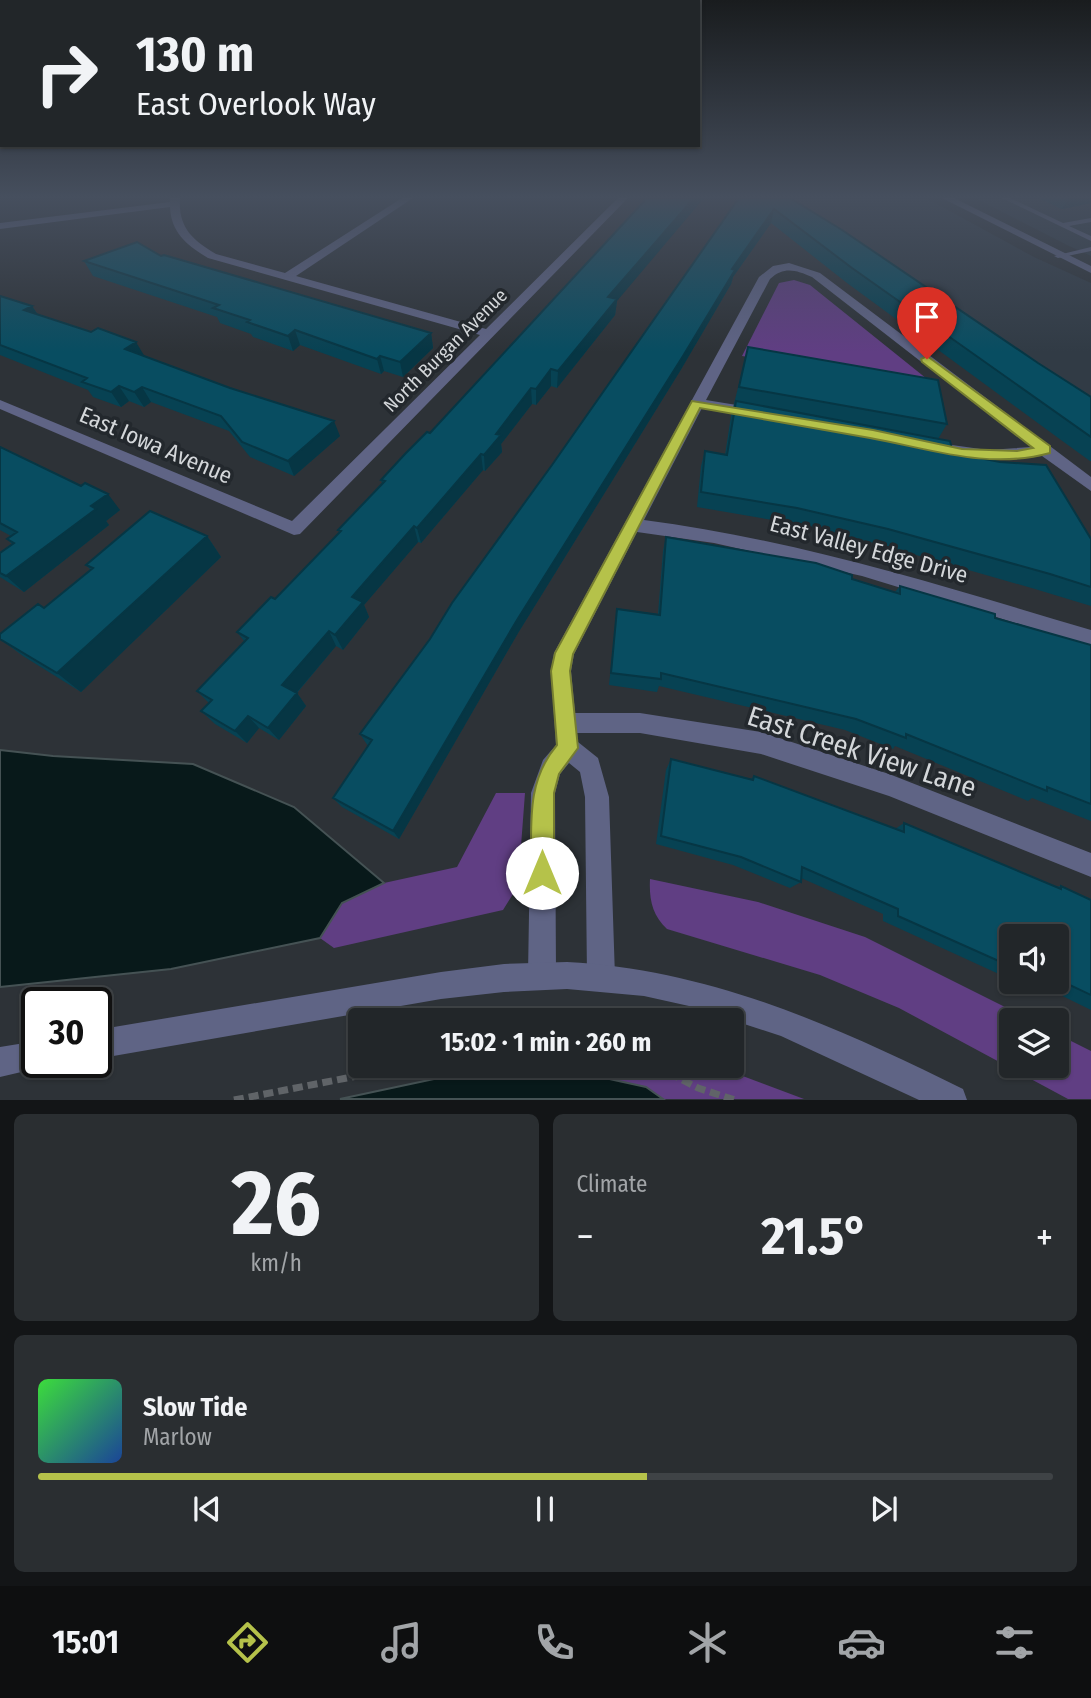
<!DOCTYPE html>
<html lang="en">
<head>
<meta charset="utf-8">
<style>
	:root { --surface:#222629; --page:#2a2e31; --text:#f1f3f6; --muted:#a2a5a8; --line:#3f4346; --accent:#b5c24a }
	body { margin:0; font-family:"Fira Sans Condensed",sans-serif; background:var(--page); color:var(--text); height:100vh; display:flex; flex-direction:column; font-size:26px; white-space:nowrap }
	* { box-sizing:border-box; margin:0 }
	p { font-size:23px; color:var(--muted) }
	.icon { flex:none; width:38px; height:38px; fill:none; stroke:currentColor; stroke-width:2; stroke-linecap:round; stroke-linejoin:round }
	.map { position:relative; height:1100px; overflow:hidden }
	.side { display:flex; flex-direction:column; gap:14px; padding:14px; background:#131517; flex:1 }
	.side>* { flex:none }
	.guide { position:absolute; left:0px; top:0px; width:700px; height:147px; box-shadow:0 2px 5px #0004,0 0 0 2px var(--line); background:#222629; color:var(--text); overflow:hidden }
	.controls { position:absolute; left:999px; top:924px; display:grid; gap:14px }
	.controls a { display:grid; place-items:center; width:70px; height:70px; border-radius:7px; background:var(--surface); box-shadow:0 2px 5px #0004,0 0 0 2px var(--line); font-size:35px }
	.speed { position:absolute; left:21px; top:987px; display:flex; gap:14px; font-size:35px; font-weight:700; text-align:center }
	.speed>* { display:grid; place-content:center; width:91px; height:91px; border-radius:50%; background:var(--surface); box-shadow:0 2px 5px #0004,0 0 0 2px var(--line); line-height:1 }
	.speed .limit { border:4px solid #111; border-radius:10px; background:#fff; color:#111 }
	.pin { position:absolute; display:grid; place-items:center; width:60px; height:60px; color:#fff; margin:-72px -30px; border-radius:50% 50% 50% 0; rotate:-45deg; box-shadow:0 0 7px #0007 }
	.pin .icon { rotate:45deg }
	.me { position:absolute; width:77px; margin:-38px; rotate:0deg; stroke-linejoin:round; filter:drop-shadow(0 0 5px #0008) }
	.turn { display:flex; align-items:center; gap:24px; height:147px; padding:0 21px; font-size:32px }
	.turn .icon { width:91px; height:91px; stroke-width:2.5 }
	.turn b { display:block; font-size:49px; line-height:60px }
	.big { font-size:52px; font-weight:700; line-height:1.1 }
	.side .card { flex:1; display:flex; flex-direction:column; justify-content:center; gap:10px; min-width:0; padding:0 24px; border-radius:10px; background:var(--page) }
	.side .dial { align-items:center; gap:0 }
	.dial b { font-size:91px; line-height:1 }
	.song { display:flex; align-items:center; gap:21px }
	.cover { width:84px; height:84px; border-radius:10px; background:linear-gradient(135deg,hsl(120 70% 55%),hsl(220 70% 35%)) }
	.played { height:7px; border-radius:4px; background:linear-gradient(90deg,var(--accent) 60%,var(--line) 60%) }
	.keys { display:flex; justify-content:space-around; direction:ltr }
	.heat { display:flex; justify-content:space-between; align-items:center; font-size:38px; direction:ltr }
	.side .tiles { flex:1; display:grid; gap:14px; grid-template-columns:1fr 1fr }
	.card:last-child { grid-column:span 2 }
	.trip { position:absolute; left:348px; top:1008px; width:396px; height:70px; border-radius:7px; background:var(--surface); box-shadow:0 2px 5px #0004,0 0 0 2px var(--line); font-weight:700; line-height:70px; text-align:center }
	.menu { display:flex; height:112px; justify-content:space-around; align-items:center; background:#0e0f10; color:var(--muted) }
	.menu .icon { width:49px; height:49px }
	.menu .current { color:var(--accent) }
	.menu b { font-size:32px; color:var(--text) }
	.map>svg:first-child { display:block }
	.built { fill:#313b45 }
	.green { fill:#603e83 }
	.water { fill:#08191a; stroke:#455254; stroke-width:2 }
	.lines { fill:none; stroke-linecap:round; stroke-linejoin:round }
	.path { stroke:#606468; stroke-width:7; stroke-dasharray:10 5; stroke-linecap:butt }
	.service { fill:#5f6485; fill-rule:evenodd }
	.minor { fill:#5f6485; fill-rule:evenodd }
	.tertiary { fill:#5f6485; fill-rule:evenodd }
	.wall { fill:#074253 }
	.shaded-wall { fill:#063644 }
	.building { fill:#084d61; stroke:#063644; stroke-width:2 }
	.route { fill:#b5c24a; stroke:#767e30; stroke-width:2 }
	.labels { text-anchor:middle; stroke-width:7; stroke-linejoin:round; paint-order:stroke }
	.far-street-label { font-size:19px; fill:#d4d7da; stroke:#23282d }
	.street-label { font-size:23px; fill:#d4d7da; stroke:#23282d }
	.near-street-label { font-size:28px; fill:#d4d7da; stroke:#23282d }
</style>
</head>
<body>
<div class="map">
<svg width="1091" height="1100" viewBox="0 0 1091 1100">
	<rect width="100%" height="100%" fill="#2d3237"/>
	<path class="built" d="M778,198h148l108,59 57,26v129z
		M975,198h116v58l-22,-10z"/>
	<path class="green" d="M794,280l16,5 127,102 -195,-31 37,-73z
		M496,793h29l-7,93 -15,24 -169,38 -14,-10 22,-35 42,-20 73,-16z
		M650,879l108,23 107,35 166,83h-19v46h45v-32l34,17v48h-23l-169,-91 -79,-33 -153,-46c-15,-14 -18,-30 -17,-50z
		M550,1066h166l88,33h-141l-17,-12z"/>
	<path class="water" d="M0,750l53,6 140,8 101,43 90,76 -42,20 -22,35 -149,31 -171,18z
		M495,1066h55l96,21 17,12h-323z"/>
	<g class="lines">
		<path class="path" d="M656,1066l42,22 37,12
			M234,1100l174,-34"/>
		<path class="service" d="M1002,198h8l53,25 28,-5v4l-22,4 22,10v5z
			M1091,247v4l-33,7 -4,-2z"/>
		<path class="minor" d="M170,198h10c-2,29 12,42 36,56l69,19 117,-75h11l-117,78 190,53 132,-131h10l-328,336 -6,1 -294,-126v-9l292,121 188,-186 -272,-77c-20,-12 -37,-25 -38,-51l-170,22v-6l170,-21z
			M942,198h12l137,68v7z
			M789,263l31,10 271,204v14l-49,-35 -54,4 -63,-9 -3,-4 8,-5 58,8 43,-3 -219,-170c-16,-7 -28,-11 -42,2l-64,121 49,8 7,5 -7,5 -53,-10 -58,112c153,20 299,66 447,110v16l-229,-70 -148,-33 -77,-11 -63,122 -3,17 4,42h65l121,19 128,42 202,79v24l-202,-81 -128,-42 -121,-21h-63l1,9 20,16 11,39 6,180 -4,10 -10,4 -10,-4 -4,-10 -2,-180 -5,-25 -11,-9 -9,11 -5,19 1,181 -4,10 -10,4 -10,-4 -4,-10 3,-181 12,-33 13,-15 -5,-74 3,-18 205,-376 14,-11z"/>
		<path class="tertiary" d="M567,962c142,7 271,65 396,127l4,11h-48l-138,-64 -92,-30 -45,-10 -77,-7 -63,3 -63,7 -345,60v-29l345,-58 63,-8z
			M37,1041v21h12l-2,4 -47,11v-30z"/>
	</g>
	<path class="wall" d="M739,198h51l248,165 53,34v64h-1l-29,-21 -214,-157 -76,-60 -38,54 -2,7 -51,87 -162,262 -119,206 -57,-32 -9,-9 35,-52 -8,-12 70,-95z
		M1038,198h53v5l-29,6z
		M161,256l270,77 2,15 -30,29 -19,-6 -3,3 -81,-29 -7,6 -40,-14 -2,-3 -31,-11 -3,-6 -124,-41 -9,-15z
		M0,296l32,10 6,9 106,41 196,80 -46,40 -44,-19 -21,-26 -78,-29 -7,5 -15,-6 -8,6 -28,-10 -5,-7 -88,-35z
		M617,301l-2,14 -58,73 -6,-2 -15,19 -4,-1 -31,40 1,8 -17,19 -2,-1 -62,73 -3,-1 -54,63 5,12 -26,33 -7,-4 -39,47 9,13 -27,34 -20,-12 -12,15 -32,-19 -14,-13 8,-8 -12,-12 47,-50 -7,-9 38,-33 65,-66 -2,-3 44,-47 -1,-3 49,-47z
		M748,347l199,77 -9,15 15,14 138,86v67l-56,-17 -157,-45 -88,-21 -93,-16 4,-41 4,-15 20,4 6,-39z
		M0,447l120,63 -14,11 3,4 -85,67 -24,-15v-24l12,-9 -5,-5 4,-3 -11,-6z
		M207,536l14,21 -140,135 -58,-36 -23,-17 44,-31 47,-38 -5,-5z
		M666,537l186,42 43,13 5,-6 95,32 96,27v176l-59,-23 -4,3 -133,-55 -2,3 -48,-19 -186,-44 -2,6 -48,-7 8,-76 41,5 5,-63z
		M671,759l80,20 3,-3 141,53 9,-6 152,64 5,-1 30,13v111l-53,-26 -14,2 -8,-4h41v-46h-45v44l-129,-59v-7l-82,-36v4l-11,6 -57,-23 -77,-21 10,-74z"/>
	<path class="shaded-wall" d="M694,198h10l-87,103 -2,14 -58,73 1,-17 50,-74z
		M1069,198h22v5l-29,6z
		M774,209l-3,14 -38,54 -2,7 -51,87 -162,262 -119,206 -6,-8 124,-211 215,-351z
		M32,306l10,15 -18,-11z
		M295,330l5,15 -7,6 -5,-15z
		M431,333l2,15 -30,29 -3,-15z
		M136,342l9,15 -20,-8z
		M380,356l4,15 -3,3 -4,-15z
		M551,369v17l-15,19v-16z
		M119,386l10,15 -8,6 -10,-15z
		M142,387l9,15 -7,5 -10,-15z
		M531,388l1,16 -31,40 1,8 -17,19 -1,-16 12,-21z
		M334,421l6,15 -46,40 -6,-15z
		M481,454l2,16 -62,73 -4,-15z
		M108,494l12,16 -14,11 3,4 -85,67 -18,-16 85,-70z
		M414,526l4,16 -54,63 5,12 -26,33 -8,-15 17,-38z
		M207,536l14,21 -140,135 -24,-19z
		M329,631l7,15 -44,52 -10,-13z
		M297,693l9,13 -27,34 -11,-12z
		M248,716l11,12 -12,15 -12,-12z"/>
	<path class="building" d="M647,198h47l-86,99 9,2 -59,72 -7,-2 -15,20 -5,-1 -35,46 5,1 -17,20 -3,-1 -64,74 -3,-2 -62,71 11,5 -28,33 -6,-4 -47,54 15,8 -29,35 -20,-12 -13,15 -34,-20 11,-11 -15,-9 51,-53 -11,-6 34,-35 4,2 66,-68 -3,-1 47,-49 -4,-1 24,-26 22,-22 3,1z
		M739,198h51l52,32 196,133 53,34v40l-239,-169 -78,-59 -42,60 3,1 -52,86 -166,264 -124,211 -60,-33 39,-58 -12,-6 70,-95 22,-36 100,-138z
		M137,242l24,14 3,-1 267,78 -31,29 -20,-6 -3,3 -82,-29 -7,6 -41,-14 3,-2 -37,-12 6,-3 -135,-44z
		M0,296l32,10 -8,4 67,22 7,-4 38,14 -11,7 105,39 104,33 -46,40 -46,-19 -21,-26 -79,-29 -8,5 -15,-6 -8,6 -29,-10 5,-4 -87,-33z
		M748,347l190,33 9,44 -208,-37z
		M736,401l214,40 3,12 47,9 46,3 45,74v48l-41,-13 -162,-45 -91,-21 -96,-16 4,-41 22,4z
		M0,447l81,39 4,-3 23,11 -17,12 5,3 -90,67 -6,-3v-20l14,-10 -7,-4 10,-7 -17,-9z
		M150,511l57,25 -150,137 -57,-34v-5l38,-30 6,4 49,-40 -7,-3z
		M666,537l150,26 36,12v4l48,15v-8l95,28v4l96,27v159l-44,-17v4l-141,-57v4l-50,-19 -195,-46v6l-50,-6 6,-64 43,6z
		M671,759l82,21 1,-4 150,56v-9l157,66v-3l30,14v95l-34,-16v-43h-45v31l-114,-51v-7l-96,-42 -1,15 -60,-25 -80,-21z"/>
	<linearGradient id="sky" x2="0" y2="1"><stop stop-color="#191c1e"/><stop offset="0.56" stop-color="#464f5e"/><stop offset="1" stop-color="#464f5e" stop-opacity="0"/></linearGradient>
	<rect width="1091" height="352" fill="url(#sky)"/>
	<path class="route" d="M927,356l123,90v7c-62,17 -119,-4 -180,-15 -56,-10 -113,-20 -170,-30l-127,246 -3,17 8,77 -19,26 -5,19v80l-3,8 -9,3 -8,-3 -3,-8c1,-47 -6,-90 26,-128l-6,-74 4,-18 137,-252 181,29 89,19 55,2 16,-3 -111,-86 -1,-3z"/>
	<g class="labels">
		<g class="far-street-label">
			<text transform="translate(445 350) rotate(-45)" y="7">North Burgan Avenue</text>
		</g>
		<g class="street-label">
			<text transform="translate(156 445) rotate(23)" y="8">East Iowa Avenue</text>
			<text transform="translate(869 549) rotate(15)" y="8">East Valley Edge Drive</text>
		</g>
		<g class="near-street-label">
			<text transform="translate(862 751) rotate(18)" y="10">East Creek View Lane</text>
		</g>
	</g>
</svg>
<div class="controls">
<a><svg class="icon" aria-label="sound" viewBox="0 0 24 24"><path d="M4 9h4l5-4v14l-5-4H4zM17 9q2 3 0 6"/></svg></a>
<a><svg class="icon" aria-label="layers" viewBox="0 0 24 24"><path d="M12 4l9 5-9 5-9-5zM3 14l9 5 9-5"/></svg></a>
</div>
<div class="speed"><div class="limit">30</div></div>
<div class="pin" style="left:927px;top:359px;background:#d93025"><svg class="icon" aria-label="arrive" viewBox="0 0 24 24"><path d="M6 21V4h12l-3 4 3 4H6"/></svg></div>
<svg class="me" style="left:542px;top:873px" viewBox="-20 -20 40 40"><circle r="19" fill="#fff"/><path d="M0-13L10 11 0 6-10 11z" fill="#b5c24a"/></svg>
<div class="trip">15:02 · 1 min · 260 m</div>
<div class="guide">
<div class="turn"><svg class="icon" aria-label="right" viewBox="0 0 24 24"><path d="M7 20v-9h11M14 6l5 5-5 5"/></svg><div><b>130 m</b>East Overlook Way</div></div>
</div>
</div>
<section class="side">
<div class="tiles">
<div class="card dial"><b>26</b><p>km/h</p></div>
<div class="card"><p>Climate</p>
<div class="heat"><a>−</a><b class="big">21.5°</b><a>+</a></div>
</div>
<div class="card">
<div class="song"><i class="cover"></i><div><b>Slow Tide</b><p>Marlow</p></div></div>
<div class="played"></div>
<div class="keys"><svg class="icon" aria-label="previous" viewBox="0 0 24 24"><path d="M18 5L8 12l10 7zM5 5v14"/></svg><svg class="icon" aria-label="pause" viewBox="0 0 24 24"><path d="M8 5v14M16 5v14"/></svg><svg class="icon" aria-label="next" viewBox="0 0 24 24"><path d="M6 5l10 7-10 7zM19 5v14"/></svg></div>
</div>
</div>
</section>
<nav class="menu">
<b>15:01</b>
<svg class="icon current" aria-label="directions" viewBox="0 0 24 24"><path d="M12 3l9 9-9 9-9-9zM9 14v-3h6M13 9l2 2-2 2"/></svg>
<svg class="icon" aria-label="music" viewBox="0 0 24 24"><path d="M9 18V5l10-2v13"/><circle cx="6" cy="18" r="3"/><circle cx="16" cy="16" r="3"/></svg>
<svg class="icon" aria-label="phone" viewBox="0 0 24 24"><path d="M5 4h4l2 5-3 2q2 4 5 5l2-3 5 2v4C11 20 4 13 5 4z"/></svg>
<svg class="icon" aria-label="climate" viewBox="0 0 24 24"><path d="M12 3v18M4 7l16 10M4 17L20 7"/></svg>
<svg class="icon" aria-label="car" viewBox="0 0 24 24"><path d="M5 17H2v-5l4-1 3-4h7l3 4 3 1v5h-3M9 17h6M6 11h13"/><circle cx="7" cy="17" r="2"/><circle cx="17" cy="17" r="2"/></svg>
<svg class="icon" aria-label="filters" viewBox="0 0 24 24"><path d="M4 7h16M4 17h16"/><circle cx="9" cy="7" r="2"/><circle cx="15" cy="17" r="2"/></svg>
</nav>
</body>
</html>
